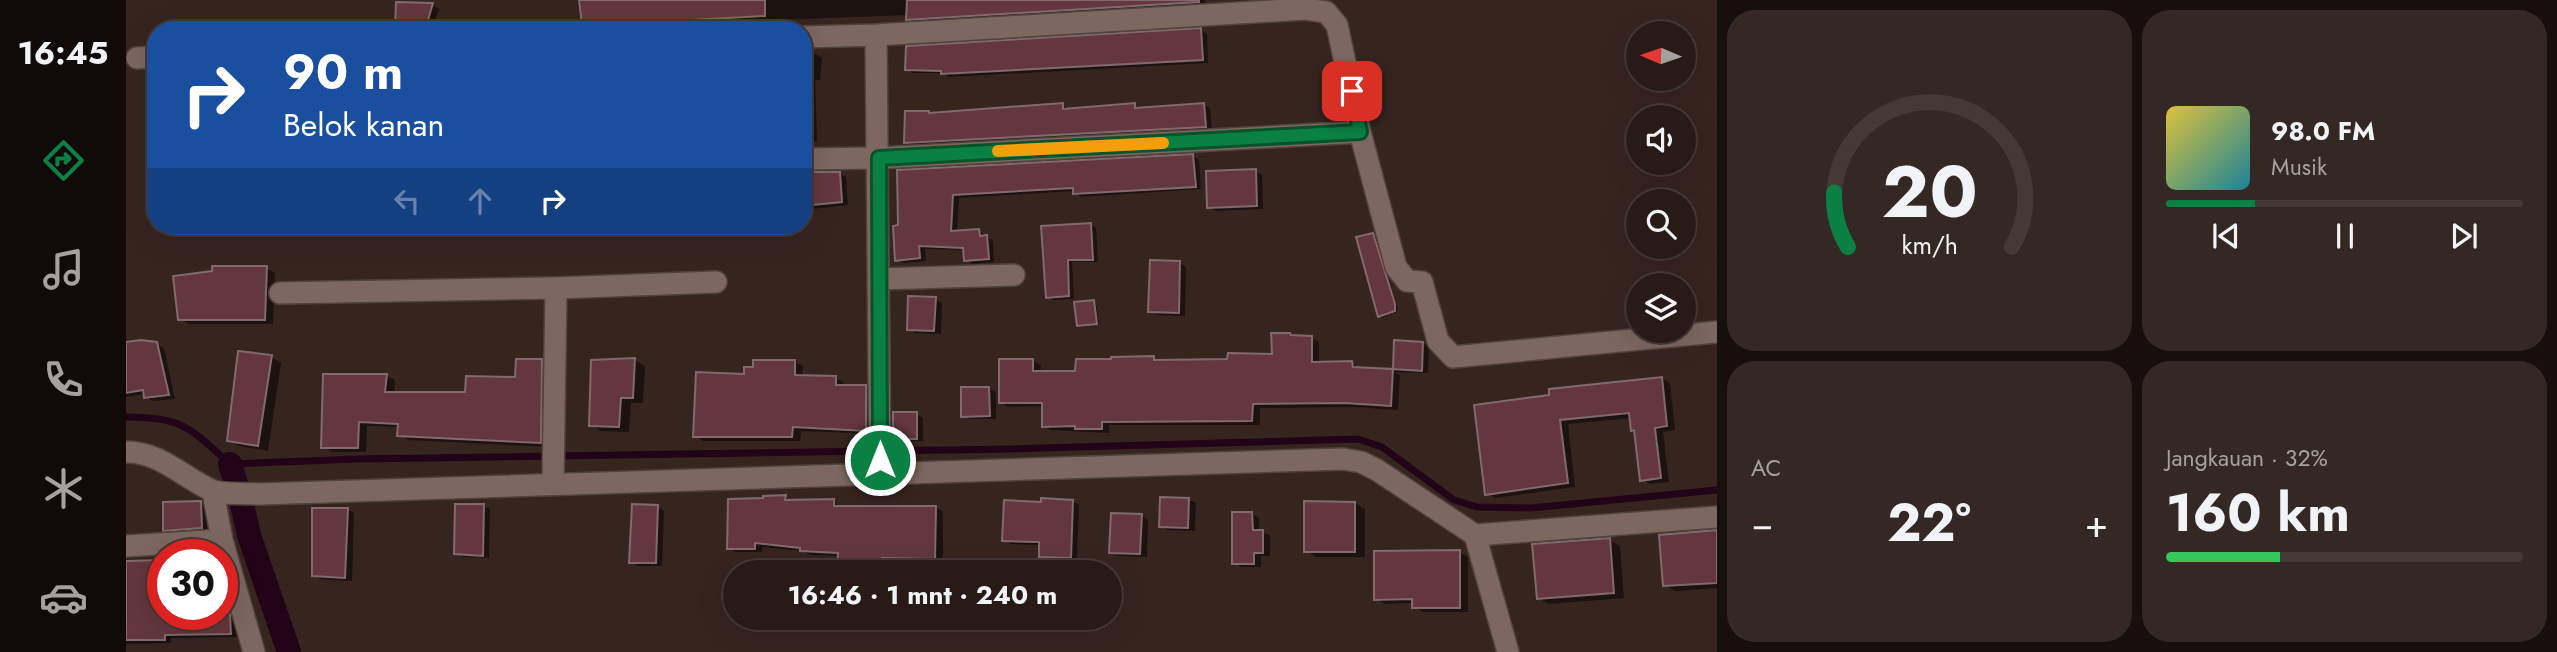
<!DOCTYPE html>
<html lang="id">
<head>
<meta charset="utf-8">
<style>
	:root { --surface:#281b17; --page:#342824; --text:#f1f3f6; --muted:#a5a1a1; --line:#443936; --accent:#0b8043 }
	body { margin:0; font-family:Jost,sans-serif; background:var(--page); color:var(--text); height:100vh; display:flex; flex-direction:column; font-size:26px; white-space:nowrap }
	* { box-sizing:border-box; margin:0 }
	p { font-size:23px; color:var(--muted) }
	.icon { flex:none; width:38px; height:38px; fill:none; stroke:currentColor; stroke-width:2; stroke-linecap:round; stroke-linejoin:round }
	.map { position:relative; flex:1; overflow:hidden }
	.side { display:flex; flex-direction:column; gap:10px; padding:10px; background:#160f0d; width:840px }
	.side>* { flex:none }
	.guide { position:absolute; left:21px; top:21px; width:665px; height:214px; border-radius:28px; box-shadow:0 7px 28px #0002,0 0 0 2px var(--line); background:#1a4fa0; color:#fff; overflow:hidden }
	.needle { width:46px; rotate:272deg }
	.tools { position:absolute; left:1500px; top:21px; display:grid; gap:14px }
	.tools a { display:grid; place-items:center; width:70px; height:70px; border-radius:50%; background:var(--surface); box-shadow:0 7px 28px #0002,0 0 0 2px var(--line); font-size:35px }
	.speed { position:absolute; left:21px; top:539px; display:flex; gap:14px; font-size:35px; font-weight:700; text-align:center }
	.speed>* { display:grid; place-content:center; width:91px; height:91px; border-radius:50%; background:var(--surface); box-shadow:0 7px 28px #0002,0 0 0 2px var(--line); line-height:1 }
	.speed .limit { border:10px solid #d22; background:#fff; color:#111 }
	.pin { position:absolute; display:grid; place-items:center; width:60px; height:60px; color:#fff; margin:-30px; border-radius:14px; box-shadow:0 4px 10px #0006 }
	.me { position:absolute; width:77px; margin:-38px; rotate:0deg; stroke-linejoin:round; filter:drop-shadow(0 0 5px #0008) }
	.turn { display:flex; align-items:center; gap:24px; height:147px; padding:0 21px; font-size:32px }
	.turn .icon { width:91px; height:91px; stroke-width:2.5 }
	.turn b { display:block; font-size:49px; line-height:60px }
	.lanes { display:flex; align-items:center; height:66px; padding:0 21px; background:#0003; justify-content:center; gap:35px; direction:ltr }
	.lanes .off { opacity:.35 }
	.big { font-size:52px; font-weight:700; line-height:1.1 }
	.side .tile { flex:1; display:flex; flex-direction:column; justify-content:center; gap:10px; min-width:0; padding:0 24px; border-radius:28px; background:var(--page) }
	.side .dial { align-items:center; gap:0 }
	.dial svg { height:182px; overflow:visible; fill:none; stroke:var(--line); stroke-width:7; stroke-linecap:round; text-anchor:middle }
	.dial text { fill:var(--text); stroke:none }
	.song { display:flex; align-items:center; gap:21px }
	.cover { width:84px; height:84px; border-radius:10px; background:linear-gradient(135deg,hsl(50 70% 55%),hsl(190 70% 35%)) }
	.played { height:7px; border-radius:4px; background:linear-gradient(90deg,var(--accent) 25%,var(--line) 25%) }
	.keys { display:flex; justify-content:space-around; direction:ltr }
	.heat { display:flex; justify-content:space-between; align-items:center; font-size:38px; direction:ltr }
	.charge { height:10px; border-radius:5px; background:linear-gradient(90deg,#34c759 32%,var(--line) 0) }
	.side .tiles { flex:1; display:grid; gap:10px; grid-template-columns:repeat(2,1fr) }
	.trip { position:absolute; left:597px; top:560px; width:399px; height:70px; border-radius:35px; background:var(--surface); box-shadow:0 7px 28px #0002,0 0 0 2px var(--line); font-weight:700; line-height:70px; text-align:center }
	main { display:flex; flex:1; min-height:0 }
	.dock { display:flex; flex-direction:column; width:126px; justify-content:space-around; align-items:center; background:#100b09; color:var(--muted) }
	.dock .icon { width:49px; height:49px }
	.dock .active { color:var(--accent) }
	.dock b { font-size:32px; color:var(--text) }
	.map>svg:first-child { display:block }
	.shadow { fill:#0007 }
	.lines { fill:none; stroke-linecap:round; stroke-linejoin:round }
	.stream { stroke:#230317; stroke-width:7 }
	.canal { stroke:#230317; stroke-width:24 }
	.building { fill:#63373d; stroke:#826a6c; stroke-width:2 }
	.minor-casing { stroke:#52433e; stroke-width:24 }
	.minor { stroke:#7d6760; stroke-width:21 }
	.route-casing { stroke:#07532c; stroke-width:18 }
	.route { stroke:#0b8043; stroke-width:12 }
	.slow { stroke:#f59e0b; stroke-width:12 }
</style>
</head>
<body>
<main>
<nav class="dock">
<b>16:45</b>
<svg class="icon active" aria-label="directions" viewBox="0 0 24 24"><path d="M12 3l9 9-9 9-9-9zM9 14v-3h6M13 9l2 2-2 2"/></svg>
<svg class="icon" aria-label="music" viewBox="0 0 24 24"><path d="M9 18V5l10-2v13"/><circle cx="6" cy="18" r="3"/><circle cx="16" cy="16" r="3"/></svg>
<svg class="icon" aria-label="phone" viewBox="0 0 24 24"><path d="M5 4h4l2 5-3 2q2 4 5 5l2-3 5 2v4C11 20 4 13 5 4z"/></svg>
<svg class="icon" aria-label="climate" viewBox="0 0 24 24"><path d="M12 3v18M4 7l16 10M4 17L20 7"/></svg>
<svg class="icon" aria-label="car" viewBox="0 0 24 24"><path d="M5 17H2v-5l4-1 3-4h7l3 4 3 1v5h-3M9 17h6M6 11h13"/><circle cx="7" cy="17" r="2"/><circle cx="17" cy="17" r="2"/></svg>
</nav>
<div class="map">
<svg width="1591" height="652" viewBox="0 0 1591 652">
	<rect width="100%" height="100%" fill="#36241f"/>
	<path class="shadow" d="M455,0h624v5l-290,18 -7,-4v-4l-186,7 -3,-1 -87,6 1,3h-49z
		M306,5l7,4 -7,21h-35z
		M1075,30l6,4 1,29 -259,14 -6,-4h-30l-6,-4z
		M677,53l12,1 7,4 -2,22h-5l2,61 -14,1z
		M937,105l6,5 65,-5 6,3 64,-3 6,3 2,22 -299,16 -7,-4 23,-29 3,2z
		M1067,156l6,4 2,29 -120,8 -6,-6 -116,7 -2,35 22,-2 6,4 8,6 1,21 -22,2 -6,-4 -1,-10 -40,-1 1,12 -22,2 -7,-3 3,-33 -1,-55z
		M1129,171l7,4 1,34 -47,2 -7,-4z
		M677,173h36l7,4 2,28 -45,5z
		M965,224l5,4 2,34h-26l2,37 -21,1 -5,-3 -5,-70z
		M1247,235l3,1 21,70v6l-15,6 -2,-2z
		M1054,263l6,4 -1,49 -28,-1 -7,-4z
		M140,268l9,5 -2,51h-84l-9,-5z
		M809,299l7,4 -1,31 -26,-1 -7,-4z
		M967,302l3,1 3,22 -17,2 -3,-2z
		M1169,337l16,1 8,4v21h33l8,6 35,2 1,-29 27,1 6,4 -1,26 -34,-1 6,3 -2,35 -44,-3 -94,1v17h-151v8l-58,-3 -8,-4 1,-20 -36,1 -8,-5 33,-41 8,4 -1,8h37l76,-15 7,4 68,-1 46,-5z
		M0,341l1,3h30l7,4 11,51 -22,2 -7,-4 -1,-3 -19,3z
		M145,357l10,6 -13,88 -29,-5 -10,-6z
		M509,360l10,6 -2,37h-12l-2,29 -28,-1 -10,-6z
		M415,361l9,5 -1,81 -141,-7 -9,-5v-8l-32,-1 -1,26h-34l-9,-5 63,-72 9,5 -1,14 73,-1 50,-14z
		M669,362l8,4 -1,11 34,1 8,5v4h22l8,4v43l-73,-3 -1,10h-97l-8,-5 51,-61z
		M1536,378l8,5 5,47 -12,2 6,50 -19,2 -8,-5 -11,-61 -63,6 7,63 -80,11 -8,-5 -11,-87z
		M863,388l7,4v27h-26l-7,-3z
		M790,414l7,4v23h-22l-6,-3z
		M659,497l9,5 39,-1 8,7 95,-1 7,5v50h-53l-1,10h-48l-2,-1 1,-15 -30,-1 -7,-4 -40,-4 -1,5h-26l-8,-4z
		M1063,500l7,3 -1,28 -28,-1 -6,-4z
		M946,501l7,4 -2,55 -30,-1 -6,-3v-11l-30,-1 -7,-4 1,-38z
		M75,503l7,4 1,24 -37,2 -7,-3z
		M1229,503l10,6v48h-49l-10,-6z
		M357,506l7,3 -1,49 -26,-1 -7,-4z
		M531,507l7,4 -2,55h-25l-6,-4z
		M221,509l7,4 -2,68 -32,-2 -6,-4z
		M1126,514l7,4v14l11,3v21h-9v11h-20l-7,-4z
		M1016,516l6,4 -1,37 -29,-1 -7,-4z
		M1591,531v57l-42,3 -10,-6z
		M1483,540l11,6 4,52 -75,6 -11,-6z
		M1333,552l9,5v55h-45l-9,-5v-4l-29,1 -9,-5z
		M0,562l37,52h59v-6h5l7,4 3,25 -66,1v5l-45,1z"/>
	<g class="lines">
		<path class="stream" d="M0,417c57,0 64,11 104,47l128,-5 651,-10 349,-10 24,8 72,53 23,7 54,1 186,-18"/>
		<path class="canal" d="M104,464l11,36 8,35 40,117"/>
	</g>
	<path class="building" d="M453,0h186v16l-129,7 -54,1z
		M781,0h292v2l-293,18z
		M270,2l37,1 -8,27h-30z
		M1075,28l2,32 -262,14v-3l-36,-1 1,-24z
		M937,103v6l72,-6v5l69,-5 2,24 -302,16 1,-32h24v2z
		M1067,154l3,33 -123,7v-6l-120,7 -2,36 28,-2 1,7 7,-1 2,24 -25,2 -1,-13 -44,-2 1,12 -25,3 -2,-35 5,-1 -1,-55z
		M1130,169l1,37 -50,2 -1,-37z
		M677,172h37l2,30 -39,4z
		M965,223l2,37h-25l1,36 -23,2 -5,-72z
		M1247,233l22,71v7l-17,6 -22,-80z
		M1024,260l30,1 -1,52 -31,-1z
		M86,266h55l-2,54h-87l-5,-44 39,-5z
		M782,296l28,1 -2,34 -27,-1z
		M968,300l3,24 -20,2 -3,-24z
		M1145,333h19l1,2 21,1v26l40,-1 1,6 40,2 -2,37 -47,-3 -91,1 -1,17 -150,1v7h-27v-3l-33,1v-24h-43v-44h34v12h42l1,-12h35v-2l43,-1v4l73,-1 1,-6 44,1z
		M15,340l16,2 12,53 -25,3 -1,-8 -17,3v-51z
		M1268,340l29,2 -1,29 -29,-2z
		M112,351l34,4 -14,91 -31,-5z
		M509,358l-2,40h-12l-2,29 -30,-1 2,-66z
		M390,359h26l-1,84 -144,-7 1,-12 -39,-2 -1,26h-37l2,-74h64l-2,18h80l1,-16 49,1z
		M627,360h42v15l41,1v9h30v46l-73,-4 -1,10h-99l3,-65 48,2v-7h9z
		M1536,377l5,49 -12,2 6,50 -21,3 -6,-51 -3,1 -2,-18 -69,7 8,63 -83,12 -11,-90 75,-10v-6z
		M835,387h28l1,29 -29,1z
		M767,412h24v27h-24z
		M660,495l-1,5 49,-1v7h102l-1,53 -53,-1v14h-45l1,-19 -38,-2v-3l-45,-5v6h-28l1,-50 35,-1v-2z
		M1034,497l29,1 -1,30 -29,-1z
		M915,498l32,2 -2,58 -32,-1v-15l-37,-1 2,-41 37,2z
		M75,501l1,27 -39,3v-29z
		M1178,501l51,1v50h-51z
		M329,504h29l-1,52 -29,-2z
		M506,504l26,1 -2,58h-27z
		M186,508h36l-3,70 -33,-2z
		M1106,512h20l1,18h10v23h-9v11h-22z
		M985,513l31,1 -2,40 -31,-1z
		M1591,530v53l-54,3 -4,-51z
		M1484,538l4,55 -77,6 -5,-55z
		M1334,550v58h-48v-9l-38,1v-49z
		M37,560v54h67l1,20 -66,1v5h-39v-79z"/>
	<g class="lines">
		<g class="minor-casing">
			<path id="minor" d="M750,35l4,437
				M677,37l73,-2 429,-26 21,3 11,13 23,107 36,135 11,14 15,1 16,59 15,16 264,-25
				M11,58l19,-1
				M677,159l76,-1 481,-26
				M753,279l135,-4
				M154,293l276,-5 160,-6
				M0,452c34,0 55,24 85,38 10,5 37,3 49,4l1083,-35 18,3 16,8 98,65 242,-18
				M427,484l3,-196
				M87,492l9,48 32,112
				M1349,535l33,117
				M0,546l96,-6"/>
		</g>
		<use href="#minor" class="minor"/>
	</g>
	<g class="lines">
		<g class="route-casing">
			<path id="route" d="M754,460l-1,-302 481,-26 -8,-41"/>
		</g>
		<use href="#route" class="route"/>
		<path class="slow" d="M872,151l165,-8"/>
	</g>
</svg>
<div class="tools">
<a><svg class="needle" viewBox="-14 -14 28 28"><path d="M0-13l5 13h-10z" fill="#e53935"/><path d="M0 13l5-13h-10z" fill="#a5a1a1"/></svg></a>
<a><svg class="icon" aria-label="sound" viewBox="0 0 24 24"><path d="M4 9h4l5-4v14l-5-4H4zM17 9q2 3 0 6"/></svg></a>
<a><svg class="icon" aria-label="search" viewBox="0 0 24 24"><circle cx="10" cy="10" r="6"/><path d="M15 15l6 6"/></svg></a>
<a><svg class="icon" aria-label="layers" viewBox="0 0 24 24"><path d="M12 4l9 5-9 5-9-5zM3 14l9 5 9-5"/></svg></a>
</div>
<div class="speed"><div class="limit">30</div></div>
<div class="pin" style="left:1226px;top:91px;background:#d93025"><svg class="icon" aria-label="arrive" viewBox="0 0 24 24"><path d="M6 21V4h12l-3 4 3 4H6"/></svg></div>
<svg class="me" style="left:754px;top:460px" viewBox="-20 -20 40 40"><circle r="17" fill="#0b8043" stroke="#fff" stroke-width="3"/><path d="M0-11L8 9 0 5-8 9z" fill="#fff"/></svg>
<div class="trip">16:46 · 1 mnt · 240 m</div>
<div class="guide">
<div class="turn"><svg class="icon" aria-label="right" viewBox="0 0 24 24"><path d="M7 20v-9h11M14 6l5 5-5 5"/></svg><div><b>90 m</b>Belok kanan</div></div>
<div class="lanes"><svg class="icon off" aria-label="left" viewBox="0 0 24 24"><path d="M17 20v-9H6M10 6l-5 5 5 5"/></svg><svg class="icon off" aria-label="ahead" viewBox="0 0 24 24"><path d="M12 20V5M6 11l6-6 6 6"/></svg><svg class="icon" aria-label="right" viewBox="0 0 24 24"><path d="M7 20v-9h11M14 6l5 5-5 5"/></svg></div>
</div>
</div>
<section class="side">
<div class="tiles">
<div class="tile dial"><svg viewBox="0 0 100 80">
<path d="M14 69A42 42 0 1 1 86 69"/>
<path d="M14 69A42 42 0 0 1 8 45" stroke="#0b8043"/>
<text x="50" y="56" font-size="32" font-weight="700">20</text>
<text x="50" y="72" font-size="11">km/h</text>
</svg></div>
<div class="tile">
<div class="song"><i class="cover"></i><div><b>98.0 FM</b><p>Musik</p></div></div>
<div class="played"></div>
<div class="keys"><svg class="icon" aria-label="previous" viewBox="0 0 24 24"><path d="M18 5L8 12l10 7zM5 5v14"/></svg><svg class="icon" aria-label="pause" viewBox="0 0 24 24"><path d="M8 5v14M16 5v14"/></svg><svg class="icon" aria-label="next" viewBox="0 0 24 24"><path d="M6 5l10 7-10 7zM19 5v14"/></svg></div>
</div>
<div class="tile"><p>AC</p>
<div class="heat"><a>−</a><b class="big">22°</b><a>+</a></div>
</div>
<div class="tile"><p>Jangkauan · 32%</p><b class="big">160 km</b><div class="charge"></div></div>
</div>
</section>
</main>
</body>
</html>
